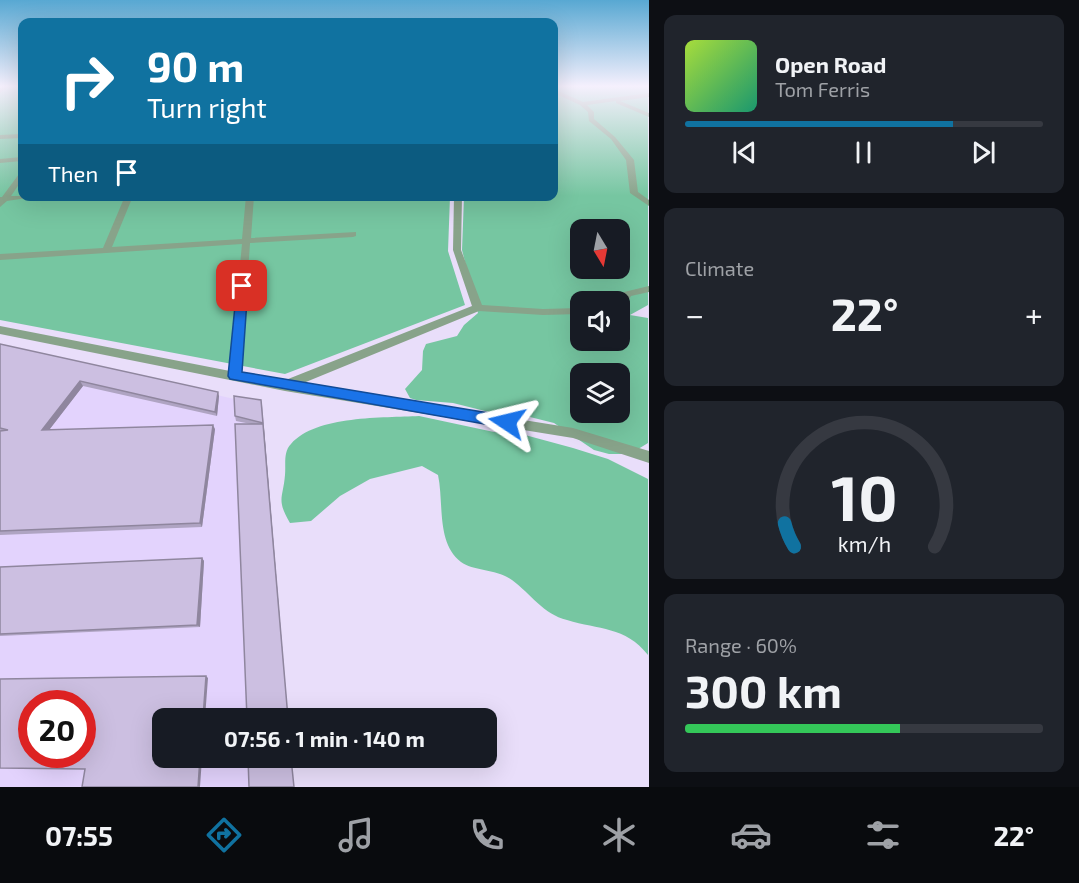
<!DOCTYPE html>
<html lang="en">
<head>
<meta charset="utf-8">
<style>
	:root { --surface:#171b24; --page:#20242c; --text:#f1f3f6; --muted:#9ea1a6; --line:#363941; --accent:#1072a0 }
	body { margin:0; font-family:"Exo 2",sans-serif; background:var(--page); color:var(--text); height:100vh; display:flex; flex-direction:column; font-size:22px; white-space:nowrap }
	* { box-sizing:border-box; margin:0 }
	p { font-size:20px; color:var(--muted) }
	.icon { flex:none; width:33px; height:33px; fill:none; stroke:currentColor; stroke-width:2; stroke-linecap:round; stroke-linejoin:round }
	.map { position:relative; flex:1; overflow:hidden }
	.drawer { display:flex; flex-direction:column; gap:15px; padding:15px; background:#0d0f14; width:430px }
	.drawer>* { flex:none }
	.guide { position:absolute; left:18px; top:18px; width:540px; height:183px; border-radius:12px; box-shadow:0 6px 24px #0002; background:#1072a0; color:#fff; overflow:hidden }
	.needle { width:39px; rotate:170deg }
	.buttons { position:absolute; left:570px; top:219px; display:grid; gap:12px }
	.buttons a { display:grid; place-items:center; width:60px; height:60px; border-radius:12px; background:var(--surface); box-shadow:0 6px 24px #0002; font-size:30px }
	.speed { position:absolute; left:18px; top:690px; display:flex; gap:12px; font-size:30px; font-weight:700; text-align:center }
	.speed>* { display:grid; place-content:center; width:78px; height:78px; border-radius:50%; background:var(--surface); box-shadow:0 6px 24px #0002; line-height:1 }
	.speed .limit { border:9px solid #d22; background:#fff; color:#111 }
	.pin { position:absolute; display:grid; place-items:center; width:51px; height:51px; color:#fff; margin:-26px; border-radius:12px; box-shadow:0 3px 9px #0006 }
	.me { position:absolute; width:66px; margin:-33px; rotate:280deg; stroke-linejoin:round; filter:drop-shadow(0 0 4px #0008) }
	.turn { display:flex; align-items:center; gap:21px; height:126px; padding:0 30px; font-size:27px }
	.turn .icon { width:78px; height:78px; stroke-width:2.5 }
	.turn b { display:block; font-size:42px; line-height:51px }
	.then { display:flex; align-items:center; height:57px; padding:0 30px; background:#0003; gap:12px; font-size:22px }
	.big { font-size:45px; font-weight:700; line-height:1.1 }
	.drawer .tile { flex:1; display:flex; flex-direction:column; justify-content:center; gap:9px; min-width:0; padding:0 21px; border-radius:12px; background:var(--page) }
	.drawer .dial { align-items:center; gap:0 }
	.dial svg { height:156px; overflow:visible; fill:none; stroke:var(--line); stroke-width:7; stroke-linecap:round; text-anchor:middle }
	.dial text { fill:var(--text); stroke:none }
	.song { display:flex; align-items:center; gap:18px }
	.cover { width:72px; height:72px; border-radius:9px; background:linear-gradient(135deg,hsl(80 70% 55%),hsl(160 70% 35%)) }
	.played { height:6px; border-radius:3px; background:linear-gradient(90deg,var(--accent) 75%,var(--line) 75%) }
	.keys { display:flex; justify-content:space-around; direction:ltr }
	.heat { display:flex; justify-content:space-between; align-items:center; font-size:33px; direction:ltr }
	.charge { height:9px; border-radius:4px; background:linear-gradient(90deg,#34c759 60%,var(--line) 0) }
	.trip { position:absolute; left:152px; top:708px; width:345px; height:60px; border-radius:12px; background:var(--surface); box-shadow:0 6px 24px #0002; font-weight:700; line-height:60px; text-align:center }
	.menu { display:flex; height:96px; justify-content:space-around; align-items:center; background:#090b0e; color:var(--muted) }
	.menu .icon { width:42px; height:42px }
	.menu .current { color:var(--accent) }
	.menu b { font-size:27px; color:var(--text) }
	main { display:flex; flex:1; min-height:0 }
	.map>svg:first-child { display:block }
	.built { fill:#e3d3fd; fill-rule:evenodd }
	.green { fill:#76c6a1; fill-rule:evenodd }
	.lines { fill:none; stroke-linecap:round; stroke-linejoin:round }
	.lane { fill:#88a38a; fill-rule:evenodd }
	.wall { fill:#afa4c2 }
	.shaded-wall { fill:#8f869e }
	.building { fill:#ccbfe1; stroke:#8f869e; stroke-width:1.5; fill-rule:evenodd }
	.route { fill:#1a73e8; stroke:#114b97; stroke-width:1.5 }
</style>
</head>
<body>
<main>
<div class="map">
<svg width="649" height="787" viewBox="0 0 649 787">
	<rect width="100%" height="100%" fill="#e9defa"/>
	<path class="built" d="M0,347l262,58 26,313h-126v40h130l2,29h-294zM32,704h50v50h-50z"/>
	<path class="green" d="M0,86h22v110l428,1 -2,54 17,54 -180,69 -285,-54z
		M554,86h94v219l-18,10 18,3v125l-18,11h-21l-15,-4 -40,-27 -24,-6 -33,-3 -44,-11 -37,-3 -6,-2 -5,-9 17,-19 1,-19 3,-7 31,-8 7,-11 14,-12 -16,-63 2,-53 90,-1zM580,230h40v38h-40zM580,302h40v38h-40zM580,374h40v38h-40z
		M419,416l75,16 31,3 48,13 35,11 40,20v176c-23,-29 -49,-25 -81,-35 -24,-6 -36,-26 -55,-40 -15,-11 -39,-9 -51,-18 -25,-19 -17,-60 -23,-87l-16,-9 -52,13 -30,17 -29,25 -21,2c-14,-24 -7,-24 -5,-48 1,-11 -2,-23 6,-31 25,-29 93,-26 128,-28z"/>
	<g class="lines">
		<path class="lane" d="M3,86h6l-9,7v-5z
			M554,89l29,13 66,-9v4l-29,4 29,12v4l-33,-14v-2l-29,4 7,7v7l21,18 19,23 4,32 11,8v6l-19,-13 -4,-33 -15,-21 -22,-18 -1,-9 -8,-7 -26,-12z
			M22,134v4l-22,1v-4z
			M22,157v4l-22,2v-4z
			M19,174h3v6l-11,16h29l-33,5 -7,6v-10h2z
			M125,196h8l-21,51 130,-8 4,-43h8l-3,42 105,-6v4l-3,1 -103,6 -9,130 42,8 189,-75 -19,-56 1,-54h8l-1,54 21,55 61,4 37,-1v6l-37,1 -64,-4 -178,73 272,44 76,23v12l-76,-25 -288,-47 -285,-57v-8l230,45 12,-127 -242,16v-6l103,-6z
			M649,286v6l-18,4 -7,12 -4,1v-7h-2l6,-10z"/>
	</g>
	<path class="wall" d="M0,344l219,52 -2,20 -134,-30 -34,44 166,-1 -13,98 -202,8z
		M261,400l1,5 26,313h-41l4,-294 -15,-3 -1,-5z
		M202,558l2,3 -4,66 -200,9v-69z"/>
	<path class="shaded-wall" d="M80,381l3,5 -37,48 -4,-4z
		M218,392l1,4 -2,20 -2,-4z
		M263,424l1,4 24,290z
		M213,425l2,4 -13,98 -2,-4z
		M202,558l2,3 -4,66 -3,-2z
		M206,676l2,2 -3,40h-2z
		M200,758h2l-2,29h-2z"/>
	<path class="building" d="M0,344l218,48 -3,20 -135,-31 -38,49 171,-5 -13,98 -200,8v-100l8,-1 -8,-2z
		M234,396l27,4 2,23 -28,-7z
		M235,424h28l25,294h-41z
		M202,558l-5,67 -197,9v-67z
		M206,676l-3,42h-41v40h38l-2,29h-116l3,-18 -85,-1v-89zM32,704h50v50h-50z
		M248,758h43l3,29h-45z"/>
	<linearGradient id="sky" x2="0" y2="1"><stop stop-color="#58a8d2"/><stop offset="0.44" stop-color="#f5f0fd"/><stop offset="1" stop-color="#f5f0fd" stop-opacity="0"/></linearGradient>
	<rect width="649" height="196" fill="url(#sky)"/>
	<path class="route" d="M242,282l6,4 -6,86 265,44 5,2 2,4 -2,4 -5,2 -277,-49 -2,-3 9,-90z"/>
</svg>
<div class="buttons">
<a><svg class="needle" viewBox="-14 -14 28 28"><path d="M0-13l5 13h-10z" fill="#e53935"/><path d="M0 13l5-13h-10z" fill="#9ea1a6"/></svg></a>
<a><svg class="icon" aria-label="sound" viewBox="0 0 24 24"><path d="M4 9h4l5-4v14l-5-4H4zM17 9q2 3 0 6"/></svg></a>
<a><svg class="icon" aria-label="layers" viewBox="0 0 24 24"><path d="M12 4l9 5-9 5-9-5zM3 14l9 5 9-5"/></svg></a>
</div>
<div class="speed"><div class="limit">20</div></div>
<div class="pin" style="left:242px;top:286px;background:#d93025"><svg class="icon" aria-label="arrive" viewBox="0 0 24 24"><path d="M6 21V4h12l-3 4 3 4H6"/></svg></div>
<svg class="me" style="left:507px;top:422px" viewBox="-20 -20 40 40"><path d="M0-17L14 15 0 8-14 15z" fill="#1a73e8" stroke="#fff" stroke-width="4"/></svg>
<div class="trip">07:56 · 1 min · 140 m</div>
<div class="guide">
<div class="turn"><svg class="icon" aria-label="right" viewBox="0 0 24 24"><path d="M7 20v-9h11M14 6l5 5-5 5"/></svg><div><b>90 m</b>Turn right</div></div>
<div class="then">Then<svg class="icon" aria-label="arrive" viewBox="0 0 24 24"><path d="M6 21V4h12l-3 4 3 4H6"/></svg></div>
</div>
</div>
<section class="drawer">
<div class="tile">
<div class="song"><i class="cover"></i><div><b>Open Road</b><p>Tom Ferris</p></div></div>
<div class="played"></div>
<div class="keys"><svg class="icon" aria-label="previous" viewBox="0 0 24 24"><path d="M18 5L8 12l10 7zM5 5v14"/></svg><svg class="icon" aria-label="pause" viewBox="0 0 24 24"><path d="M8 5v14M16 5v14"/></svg><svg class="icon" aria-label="next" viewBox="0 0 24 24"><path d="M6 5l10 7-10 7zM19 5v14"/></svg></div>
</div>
<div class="tile"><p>Climate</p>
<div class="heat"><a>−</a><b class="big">22°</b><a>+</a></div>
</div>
<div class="tile dial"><svg viewBox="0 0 100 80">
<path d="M14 69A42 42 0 1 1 86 69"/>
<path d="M14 69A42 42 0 0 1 9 57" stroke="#1072a0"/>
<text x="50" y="56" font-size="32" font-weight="700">10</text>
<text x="50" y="72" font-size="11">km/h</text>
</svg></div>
<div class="tile"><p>Range · 60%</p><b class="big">300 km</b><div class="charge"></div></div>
</section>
</main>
<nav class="menu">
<b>07:55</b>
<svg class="icon current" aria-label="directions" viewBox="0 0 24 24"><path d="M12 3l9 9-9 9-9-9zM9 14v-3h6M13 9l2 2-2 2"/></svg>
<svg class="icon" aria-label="music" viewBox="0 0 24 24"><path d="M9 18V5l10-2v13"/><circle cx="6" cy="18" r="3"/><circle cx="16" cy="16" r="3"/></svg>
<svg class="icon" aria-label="phone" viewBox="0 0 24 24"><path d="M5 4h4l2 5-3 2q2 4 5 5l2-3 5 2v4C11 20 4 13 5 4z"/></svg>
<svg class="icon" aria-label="climate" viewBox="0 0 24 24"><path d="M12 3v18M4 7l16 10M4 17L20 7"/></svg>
<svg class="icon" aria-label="car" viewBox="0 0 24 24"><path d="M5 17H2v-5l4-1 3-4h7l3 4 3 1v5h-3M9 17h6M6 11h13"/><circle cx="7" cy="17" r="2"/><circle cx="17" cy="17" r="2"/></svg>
<svg class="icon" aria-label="filters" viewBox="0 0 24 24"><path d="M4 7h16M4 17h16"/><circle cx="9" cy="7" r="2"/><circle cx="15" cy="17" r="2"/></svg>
<b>22°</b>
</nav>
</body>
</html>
